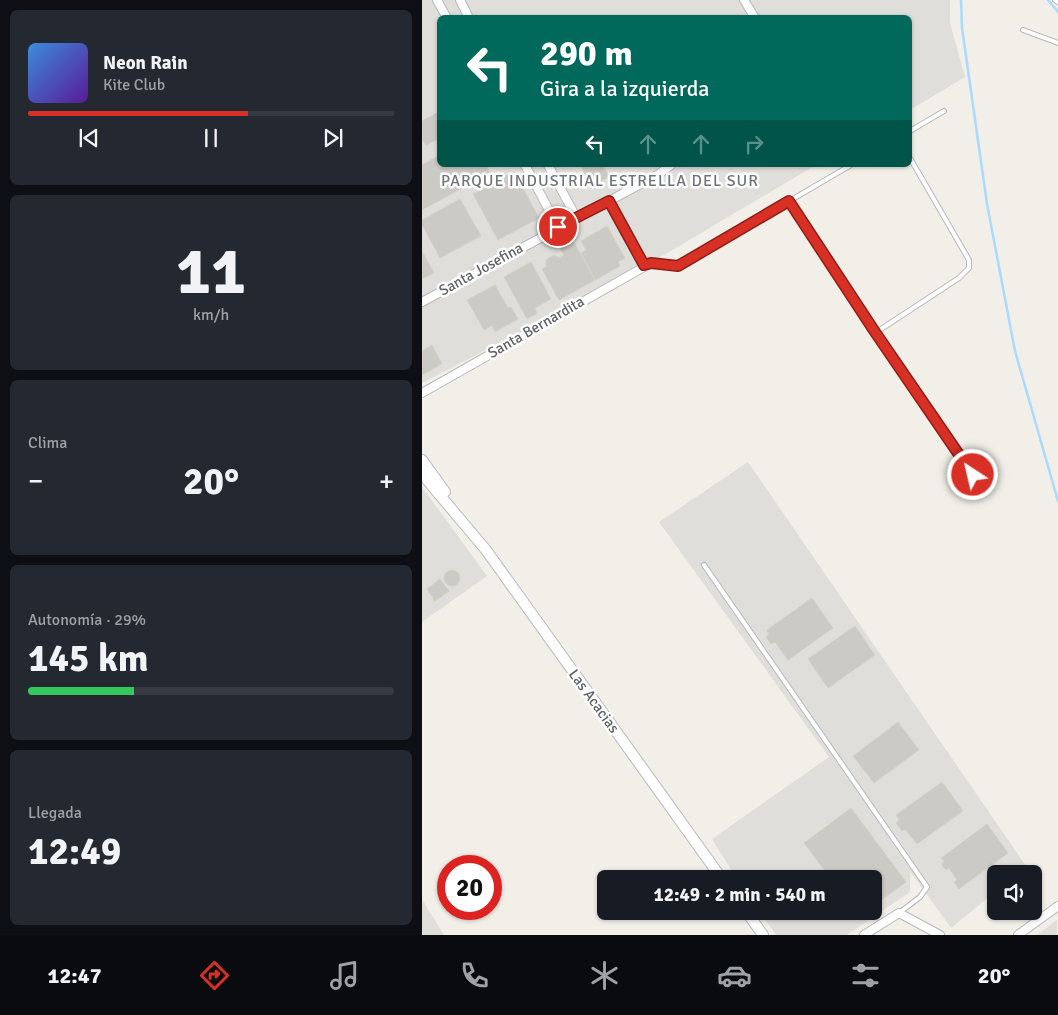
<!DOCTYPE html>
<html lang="es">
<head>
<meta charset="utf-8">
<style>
	:root { --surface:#171b24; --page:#242831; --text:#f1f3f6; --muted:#9ea1a6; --line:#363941; --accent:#d93025 }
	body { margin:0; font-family:Signika,sans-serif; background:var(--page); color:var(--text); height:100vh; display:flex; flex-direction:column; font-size:19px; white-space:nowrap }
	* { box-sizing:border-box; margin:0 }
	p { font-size:16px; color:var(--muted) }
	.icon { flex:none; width:28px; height:28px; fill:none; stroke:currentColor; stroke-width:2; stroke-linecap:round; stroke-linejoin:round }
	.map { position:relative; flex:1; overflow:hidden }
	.side { display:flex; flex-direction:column; gap:10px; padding:10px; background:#0d0f14; width:422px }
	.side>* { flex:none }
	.guide { position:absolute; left:15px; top:15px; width:475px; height:152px; border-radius:8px; box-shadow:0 1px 4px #0004; background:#00695c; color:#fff; overflow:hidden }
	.controls { position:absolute; left:565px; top:865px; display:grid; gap:10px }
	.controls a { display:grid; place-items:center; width:55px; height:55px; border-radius:8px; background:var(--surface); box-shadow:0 1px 4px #0004; font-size:25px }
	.speed { position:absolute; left:15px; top:855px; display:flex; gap:10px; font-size:25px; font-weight:700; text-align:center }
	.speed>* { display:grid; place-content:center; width:65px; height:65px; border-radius:50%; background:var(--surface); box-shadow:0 1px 4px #0004; line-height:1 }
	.speed .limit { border:8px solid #d22; background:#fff; color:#111 }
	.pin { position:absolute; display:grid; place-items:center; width:42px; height:42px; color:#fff; margin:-21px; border:2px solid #fff; border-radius:50%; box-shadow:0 1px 5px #0007 }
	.me { position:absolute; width:55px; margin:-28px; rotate:325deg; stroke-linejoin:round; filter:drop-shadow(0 0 4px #0008) }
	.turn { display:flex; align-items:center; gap:18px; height:105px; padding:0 20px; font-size:22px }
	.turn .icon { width:65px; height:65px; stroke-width:2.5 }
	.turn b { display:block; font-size:35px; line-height:42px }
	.lanes { display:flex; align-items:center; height:48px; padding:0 20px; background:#0003; justify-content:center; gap:25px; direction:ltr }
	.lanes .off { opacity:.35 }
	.big { font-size:38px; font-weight:700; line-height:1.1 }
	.side .widget { flex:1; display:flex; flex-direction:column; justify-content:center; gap:8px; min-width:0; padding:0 18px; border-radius:8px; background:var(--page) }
	.side .dial { align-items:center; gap:0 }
	.dial b { font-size:65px; line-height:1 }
	.song { display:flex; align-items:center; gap:15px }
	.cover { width:60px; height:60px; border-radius:8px; background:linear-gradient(135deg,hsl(210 70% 55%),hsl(270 70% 35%)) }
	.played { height:5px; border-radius:2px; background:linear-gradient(90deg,var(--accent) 60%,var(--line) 60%) }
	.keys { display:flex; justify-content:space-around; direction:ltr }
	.heat { display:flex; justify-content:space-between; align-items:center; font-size:28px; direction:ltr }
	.charge { height:8px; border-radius:4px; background:linear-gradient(90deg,#34c759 29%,var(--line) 0) }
	.trip { position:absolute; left:175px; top:870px; width:285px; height:50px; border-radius:8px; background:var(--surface); box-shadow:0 1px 4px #0004; font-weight:700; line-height:50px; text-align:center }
	.dock { display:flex; height:80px; justify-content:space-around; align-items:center; background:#090b0e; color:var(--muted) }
	.dock .icon { width:35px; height:35px }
	.dock .on { color:var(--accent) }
	.dock b { font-size:22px; color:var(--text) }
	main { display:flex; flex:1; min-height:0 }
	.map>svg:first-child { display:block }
	.industrial { fill:#e0deda }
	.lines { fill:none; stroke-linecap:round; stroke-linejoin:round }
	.stream { stroke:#aadaff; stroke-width:2.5 }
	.building { fill:#cccac5; stroke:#d6d1c6 }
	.lane-casing { stroke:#b5b8bc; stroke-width:6 }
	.street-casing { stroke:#b5b8bc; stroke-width:10 }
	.secondary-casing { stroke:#b6babf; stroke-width:12 }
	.lane { stroke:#fff; stroke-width:4 }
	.street { stroke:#fff; stroke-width:8 }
	.secondary { stroke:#fff; stroke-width:10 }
	.route-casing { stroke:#8d1f18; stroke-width:12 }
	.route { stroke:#d93025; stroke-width:9 }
	.labels { text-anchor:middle; stroke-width:5; stroke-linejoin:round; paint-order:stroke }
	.street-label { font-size:15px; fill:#5f6368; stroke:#fff }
	.neighbourhood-label { font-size:16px; letter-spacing:1px; fill:#70757a; stroke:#fff }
</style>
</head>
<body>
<main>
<section class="side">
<div class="widget">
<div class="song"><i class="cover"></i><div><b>Neon Rain</b><p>Kite Club</p></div></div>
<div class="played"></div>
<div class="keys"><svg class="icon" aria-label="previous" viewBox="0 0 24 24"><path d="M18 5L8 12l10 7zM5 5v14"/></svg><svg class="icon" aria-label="pause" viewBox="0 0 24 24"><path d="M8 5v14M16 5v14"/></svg><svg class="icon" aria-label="next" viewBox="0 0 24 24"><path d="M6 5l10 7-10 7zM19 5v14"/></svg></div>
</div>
<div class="widget dial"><b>11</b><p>km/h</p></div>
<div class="widget"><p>Clima</p>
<div class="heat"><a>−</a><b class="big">20°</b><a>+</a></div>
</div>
<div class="widget"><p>Autonomía · 29%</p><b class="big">145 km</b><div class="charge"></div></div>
<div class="widget"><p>Llegada</p><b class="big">12:49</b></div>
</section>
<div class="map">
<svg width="636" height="935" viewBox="0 0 636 935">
	<rect width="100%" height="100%" fill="#f1efe8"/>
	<path class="industrial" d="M0,0h528v23l15,54 -55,33v-92h-470v147h376l-186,110 -208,108z
		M326,462l278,404 -9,8h-21v17l-45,37 -41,-57v21l-63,43h-71l-17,-24h114v-32h-136l-25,-40 117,-82 -170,-235z
		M0,487l65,89 -65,46z
		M0,899l22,36h-22z
		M635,920v15h-20z"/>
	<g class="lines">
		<path class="stream" d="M539,0l1,28 25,176 28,147 43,150
			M626,0l10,12"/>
	</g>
	<path class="building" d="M18,111v27l-14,7 -4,-6v-18z
		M18,155v10h46l4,8 -68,37v-45z
		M158,165h23l6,12 -17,9z
		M92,172l25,46 -41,22 -25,-46z
		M38,199l21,37 -41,22 -18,-33v-5z
		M185,226l18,32 -7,4 2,4 -25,14 -14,-27 5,-3 -5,-9z
		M152,242l21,38 -36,20 -17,-31 4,-2v-7l8,-5 5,3 5,-3 -4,-6z
		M0,251l12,22 -12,6z
		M109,262l20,37 -16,9 2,5 -10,6 -23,-42z
		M73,285l13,23 3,-1 7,12 -23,13 -3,-7 -8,5 -17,-30z
		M10,345l10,19 -20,11v-24z
		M22 578a8 8 0 1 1 16 0a8 8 0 1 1-16 0Z
		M18,579l9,12 -14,10 -8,-12z
		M390,598l21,30 -45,32 -13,-18 -4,2 -5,-7 3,-3 -2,-4z
		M433,626l20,29 -47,33 -20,-29z
		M476,722l21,28 -45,33 -21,-27z
		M520,782l21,29 -46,33 -12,-15 -3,2 -6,-8 3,-3 -3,-5z
		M429,808l55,74 -33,24v-27h-42l-27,-36z
		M565,824l21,29 -49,36 -5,-7 3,-2 -8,-12 -3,2 -5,-6 3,-3 -3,-3z"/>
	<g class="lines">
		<g class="lane-casing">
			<path id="lane" d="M633,0l3,2
				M601,30l35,13
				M488,131l34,-20
				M187,201l35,64
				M367,201l86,132 98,142
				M229,263l27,3 173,-101
				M453,333l84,-55 10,-10v-8l-59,-102
				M282,565l223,322 -7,10 -21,16"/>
		</g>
		<g class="street-casing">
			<path id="street" d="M15,0l10,18
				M38,0l9,18
				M322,0l11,18
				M103,165l33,62
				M126,165l28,52
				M0,302l237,-128 12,-9
				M0,393l229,-130
				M442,935l35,-22 41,22
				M596,935l40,-29"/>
		</g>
		<g class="secondary-casing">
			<path id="secondary" d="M0,460l23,32
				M0,474l64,76 236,329
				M324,911l17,24"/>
		</g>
		<use href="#lane" class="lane"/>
		<use href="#street" class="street"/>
		<use href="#secondary" class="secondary"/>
	</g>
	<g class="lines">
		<g class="route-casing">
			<path id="route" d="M136,227l51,-26 35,64 7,-2 27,3 111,-65 86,131 98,143"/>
		</g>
		<use href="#route" class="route"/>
	</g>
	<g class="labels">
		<g class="street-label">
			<text transform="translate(59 269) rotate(-29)" y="5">Santa Josefina</text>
			<text transform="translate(114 327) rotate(-30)" y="5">Santa Bernardita</text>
			<text transform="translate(172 701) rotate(54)" y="5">Las Acacias</text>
		</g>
		<g class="neighbourhood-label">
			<text x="178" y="186">PARQUE INDUSTRIAL ESTRELLA DEL SUR</text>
		</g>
	</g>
</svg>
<div class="controls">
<a><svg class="icon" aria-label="sound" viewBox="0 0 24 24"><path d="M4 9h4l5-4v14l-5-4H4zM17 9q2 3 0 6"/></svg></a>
</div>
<div class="speed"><div class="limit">20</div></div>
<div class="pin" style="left:136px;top:227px;background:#d93025"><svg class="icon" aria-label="arrive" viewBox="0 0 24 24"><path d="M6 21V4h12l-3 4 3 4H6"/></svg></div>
<svg class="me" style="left:551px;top:475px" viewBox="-20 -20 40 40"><circle r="17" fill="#d93025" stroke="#fff" stroke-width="3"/><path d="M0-11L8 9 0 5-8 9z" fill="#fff"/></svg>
<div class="trip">12:49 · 2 min · 540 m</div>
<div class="guide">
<div class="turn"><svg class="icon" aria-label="left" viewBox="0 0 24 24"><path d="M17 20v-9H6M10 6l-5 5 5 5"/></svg><div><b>290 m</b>Gira a la izquierda</div></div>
<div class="lanes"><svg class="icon" aria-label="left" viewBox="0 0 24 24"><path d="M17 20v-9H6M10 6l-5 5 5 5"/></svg><svg class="icon off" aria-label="ahead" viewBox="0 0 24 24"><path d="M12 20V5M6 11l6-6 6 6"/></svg><svg class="icon off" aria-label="ahead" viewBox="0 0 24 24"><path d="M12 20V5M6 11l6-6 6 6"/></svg><svg class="icon off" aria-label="right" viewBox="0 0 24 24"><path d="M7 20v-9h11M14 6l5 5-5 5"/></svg></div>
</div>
</div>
</main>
<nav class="dock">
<b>12:47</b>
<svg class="icon on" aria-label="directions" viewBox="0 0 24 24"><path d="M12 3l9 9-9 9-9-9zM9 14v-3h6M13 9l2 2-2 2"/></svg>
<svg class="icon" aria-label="music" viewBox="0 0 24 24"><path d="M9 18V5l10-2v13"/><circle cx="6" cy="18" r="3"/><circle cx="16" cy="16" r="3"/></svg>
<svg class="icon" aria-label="phone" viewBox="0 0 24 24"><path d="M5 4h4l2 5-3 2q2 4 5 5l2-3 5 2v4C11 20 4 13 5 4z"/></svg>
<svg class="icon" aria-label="climate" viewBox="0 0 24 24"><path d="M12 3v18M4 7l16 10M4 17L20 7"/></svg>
<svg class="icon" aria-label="car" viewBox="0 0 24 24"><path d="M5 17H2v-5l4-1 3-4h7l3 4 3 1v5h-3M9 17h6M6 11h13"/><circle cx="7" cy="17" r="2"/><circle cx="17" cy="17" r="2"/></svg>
<svg class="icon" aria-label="filters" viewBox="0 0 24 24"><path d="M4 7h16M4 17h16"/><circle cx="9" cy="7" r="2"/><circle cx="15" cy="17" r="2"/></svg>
<b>20°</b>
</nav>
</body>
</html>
